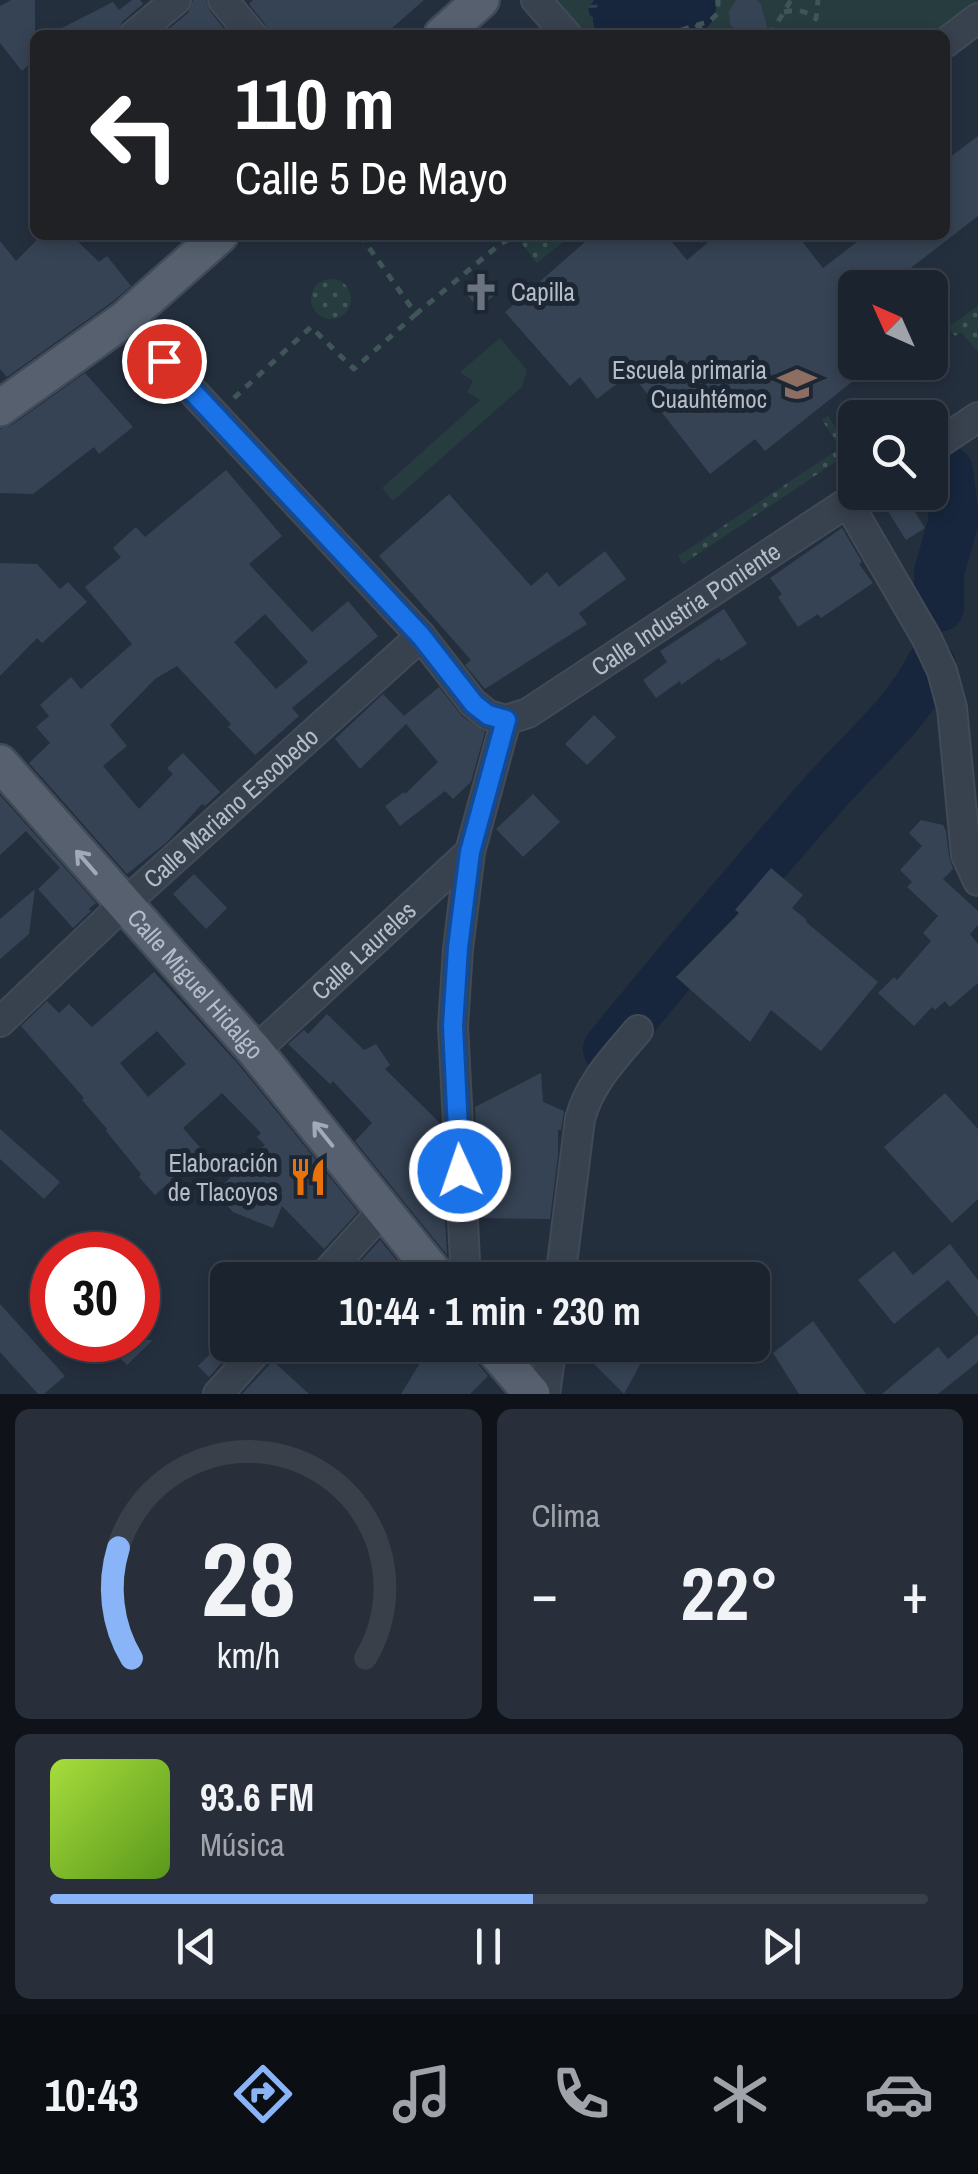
<!DOCTYPE html>
<html lang="es">
<head>
<meta charset="utf-8">
<style>
	:root { --surface:#1b232e; --page:#282f3a; --text:#f1f3f6; --muted:#a0a4aa; --line:#39404a; --accent:#8ab4f8 }
	body { margin:0; font-family:"Archivo Narrow",sans-serif; background:var(--page); color:var(--text); height:100vh; display:flex; flex-direction:column; font-size:38px; white-space:nowrap }
	* { box-sizing:border-box; margin:0 }
	p { font-size:32px; color:var(--muted) }
	.icon { flex:none; width:55px; height:55px; fill:none; stroke:currentColor; stroke-width:2; stroke-linecap:round; stroke-linejoin:round }
	.map { position:relative; height:1394px; overflow:hidden }
	.side { display:flex; flex-direction:column; gap:15px; padding:15px; background:#0f1319; flex:1 }
	.side>* { flex:none }
	.top-card { position:absolute; left:30px; top:30px; width:920px; height:210px; border-radius:15px; box-shadow:0 5px 15px #0003,0 0 0 2px var(--line); background:#202124; color:#fff; overflow:hidden }
	.needle { width:65px; rotate:315deg }
	.controls { position:absolute; left:838px; top:270px; display:grid; gap:20px }
	.controls a { display:grid; place-items:center; width:110px; height:110px; border-radius:15px; background:var(--surface); box-shadow:0 5px 15px #0003,0 0 0 2px var(--line); font-size:50px }
	.speed { position:absolute; left:30px; top:1232px; display:flex; gap:20px; font-size:50px; font-weight:700; text-align:center }
	.speed>* { display:grid; place-content:center; width:130px; height:130px; border-radius:50%; background:var(--surface); box-shadow:0 5px 15px #0003,0 0 0 2px var(--line); line-height:1 }
	.speed .limit { border:15px solid #d22; background:#fff; color:#111 }
	.pin { position:absolute; display:grid; place-items:center; width:85px; height:85px; color:#fff; margin:-42px; border:5px solid #fff; border-radius:50%; box-shadow:0 2px 10px #0007 }
	.me { position:absolute; width:110px; margin:-55px; rotate:357deg; stroke-linejoin:round; filter:drop-shadow(0 0 8px #0008) }
	.turn { display:flex; align-items:center; gap:35px; height:210px; padding:0 40px; font-size:45px }
	.turn .icon { width:130px; height:130px; stroke-width:2.5 }
	.turn b { display:block; font-size:70px; line-height:85px }
	.big { font-size:75px; font-weight:700; line-height:1.1 }
	.side .tile { flex:1; display:flex; flex-direction:column; justify-content:center; gap:15px; min-width:0; padding:0 35px; border-radius:15px; background:var(--page) }
	.side .dial { align-items:center; gap:0 }
	.dial svg { height:260px; overflow:visible; fill:none; stroke:var(--line); stroke-width:7; stroke-linecap:round; text-anchor:middle }
	.dial text { fill:var(--text); stroke:none }
	.song { display:flex; align-items:center; gap:30px }
	.cover { width:120px; height:120px; border-radius:15px; background:linear-gradient(135deg,hsl(80 70% 55%),hsl(90 70% 35%)) }
	.played { height:10px; border-radius:5px; background:linear-gradient(90deg,var(--accent) 55%,var(--line) 55%) }
	.keys { display:flex; justify-content:space-around; direction:ltr }
	.heat { display:flex; justify-content:space-between; align-items:center; font-size:55px; direction:ltr }
	.side .tiles { flex:1; display:grid; gap:15px; grid-template-columns:1fr 1fr }
	.tile:last-child { grid-column:span 2 }
	.trip { position:absolute; left:210px; top:1262px; width:560px; height:100px; border-radius:15px; background:var(--surface); box-shadow:0 5px 15px #0003,0 0 0 2px var(--line); font-weight:700; line-height:100px; text-align:center }
	.menu { display:flex; height:160px; justify-content:space-around; align-items:center; background:#0b0e12; color:var(--muted) }
	.menu .icon { width:70px; height:70px }
	.menu .on { color:var(--accent) }
	.menu b { font-size:45px; color:var(--text) }
	.map>svg:first-child { display:block }
	.green { fill:#263c3f }
	.garden { fill:url(#garden-dots) }
	.water { fill:url(#water-rules) }
	.lines { fill:none; stroke-linecap:round; stroke-linejoin:round }
	.river { stroke:#17263c; stroke-width:50 }
	.building { fill:#364354; fill-rule:evenodd }
	.minor-casing { stroke:#414a57; stroke-width:32 }
	.major-casing { stroke:#414a57; stroke-width:40 }
	.path { stroke:#3f5557; stroke-width:5; stroke-dasharray:8 8; stroke-linecap:butt }
	.minor { stroke:#38414e; stroke-width:28 }
	.major { stroke:#56606e; stroke-width:35 }
	.oneway { stroke:#a1aab7 }
	.route-casing { stroke:#114b97; stroke-width:25 }
	.route { stroke:#1a73e8; stroke-width:18 }
	.labels { text-anchor:middle; stroke-width:10; stroke-linejoin:round; paint-order:stroke }
	.poi-label { font-size:25px; fill:#b4bcc9; stroke:#1d2633; text-anchor:end }
	.street-label { font-size:25px; fill:#b4bcc9; stroke:#1d2633 }
</style>
</head>
<body>
<div class="map">
<svg width="978" height="1394" viewBox="0 0 978 1394">
	<defs>
		<pattern id="garden-dots" width="8" height="8" patternUnits="userSpaceOnUse" patternTransform="scale(2.5)"><rect width="8" height="8" fill="#263c3f"/><path d="M2 2h.1M6 6h.1" fill="none" stroke="#435659" stroke-width="1.8" stroke-linecap="round"/></pattern>
		<pattern id="water-rules" width="6" height="5" patternUnits="userSpaceOnUse" patternTransform="scale(2.5)"><rect width="6" height="5" fill="#17263c"/><path d="M0 2.5h6" fill="none" stroke="#364457"/></pattern>
	</defs>
	<rect width="100%" height="100%" fill="#242f3e"/>
	<path class="green" d="M556,0h422v18l-33,17h-359z
		M500,338l27,32 -5,17 -129,114 -11,-13 98,-88 -13,-8 6,-11 -13,-9z"/>
	<path class="garden" d="M531,235h41l-35,28 -16,-20z
		M311 299a20 20 0 1 1 40 0a20 20 0 1 1-40 0Z
		M978,306v46l-17,-20 -6,4 -7,-9z
		M828,416l24,35 -169,113 -5,-8 162,-108 -18,-28z"/>
	<path class="water" d="M594,0h41v8l-18,5 1,14 32,-6 -2,14h-44v-9l-14,-11 -2,-6z"/>
	<g class="lines">
		<path class="river" d="M618,20l73,-12
			M939,607v-35l15,-52 -6,-49
			M608,1049c69,-85 140,-168 212,-251 36,-42 87,-83 111,-133"/>
	</g>
	<path class="building" d="M11,0h24v59l-13,12 -22,-28v-37z
		M132,0h8l3,4 -21,18 -5,13h-69l65,-33 6,8z
		M193,0h13l4,11 19,24h-68l27,-22z
		M253,0h171l-40,35h-115l-4,-11 -16,-20z
		M736,0h21l4,4 8,31h-21l-14,-6 -4,-5 -1,-13z
		M978,136v80l-93,72h-30v74h22l-112,89 -10,-12 -45,35 -79,-101 -34,26 -17,-22 -10,9 -65,-74 88,-77h73l21,25 30,-25h80l26,33 43,-33h79v-74z
		M42,235h29l28,27 8,-6 24,30 -19,16 -105,75 -7,-8v-128l16,20z
		M483,276l15,16 -19,17 -14,-17z
		M85,373l48,54 -34,27 -5,-7 -61,47 -33,-1v-64l12,-4z
		M226,470l56,66 -33,28 63,68 36,-31 30,35 -86,72 7,8 -44,39 -27,-28 3,-3 -54,-58 -22,13 -45,46 17,21 -24,20 36,43 34,-35 -6,-6 16,-15 37,39 -15,14 -3,-2 -35,38 -40,32 -98,-111 21,-20 -14,-16 13,-11 -9,-11 31,-28 10,12 51,-45 -47,-57 36,-30 -8,-9 23,-21 9,10zM265,614l43,48 -32,27 -42,-47z
		M903,493l22,35 -19,12 -22,-35z
		M449,494l82,92 16,-14 12,15 46,-36 21,28 -47,34 8,11 -102,65 -20,-24 6,-5 -92,-104z
		M842,528l20,34 -3,2 14,19 -52,35 -3,-4 -20,13 -20,-30 4,-3 -12,-16z
		M0,563l37,1 23,25 8,-7 19,20 -45,41 -5,-5 -37,38z
		M724,609l23,35 -26,17 -2,-3 -38,27 -1,-4 -24,17 -13,-18 24,-18 -7,-11z
		M439,687l23,29 23,16 -14,50 -18,17 -8,-8 -45,35 -15,-20 19,-14 1,2 33,-32 -32,-38 -46,45 -25,-30 48,-45 21,22z
		M594,715l22,22 -29,28 -22,-21z
		M533,794l27,28 -37,35 -27,-28z
		M0,795l96,108 -7,6 2,2 -18,17 -35,-39 22,-21 -34,-37 -26,24z
		M921,820l22,5 3,6 3,26 4,12 -10,10 35,32v14l-8,9 8,10v39l-28,24 -5,-6 -10,9 -3,-3 -18,19 -36,-33 16,-16 3,3 34,-39 -8,-8 15,-17 -31,-29 5,-5 -12,-12 22,-24 -13,-13z
		M771,868l32,27 -11,13 15,12 -1,2 72,60 -57,69 -50,-41 -21,32 -74,-65 63,-64 -4,-3z
		M194,874l33,34 -21,21 -33,-35z
		M35,889l-6,45 -29,25v-40z
		M154,972l85,93 119,147 -34,37 -42,-43 -9,22 -40,-16 -18,-20 50,-47 -8,-8 4,-4 -39,-40 -39,35 21,24 -49,43 -16,-18 2,-3 -35,-43 1,-2 -25,-29 2,-2 -63,-72 26,-25 12,12 10,-9 23,23zM157,1031l29,33 -38,33 -28,-34z
		M327,1014l37,36 12,-6 14,21 -5,4 55,54 7,132 -92,-114 17,-18 -39,-42 -3,3 -42,-40 16,-14 4,4z
		M541,1073l2,29 21,9 -3,19h-3v26l-8,63 -70,-1 -5,-111z
		M945,1093l33,36v70l-26,24 -68,-76z
		M0,1129l60,53 -16,17 -44,-40z
		M380,1240l32,39 -1,1h-56l-6,-6z
		M950,1244l28,36v37l-30,-37 -54,44 -36,-44 36,-29 19,24z
		M0,1304l65,72 -21,18h-6l-38,-42z
		M813,1321l53,73h-67l-26,-41z
		M978,1334v28l-40,32h-56l56,-47 10,12z
		M102,1340h51l-26,25z
		M219,1345h19l-29,32 -11,-11z
		M431,1345h38l4,13 15,18 -18,18h-69z
		M575,1345h48l19,16 -18,33z
		M273,1361l36,33h-67z"/>
	<g class="lines">
		<g class="minor-casing">
			<g id="minor">
				<path d="M223,0l29,35"/>
				<path d="M536,0l31,35"/>
				<path d="M134,35l42,-35"/>
				<path d="M945,43l33,-25"/>
				<path d="M125,319l296,317 52,67 15,12 18,5"/>
				<path d="M930,449l48,-32"/>
				<path d="M848,503l78,134 16,34 10,37 14,147 12,26"/>
				<path id="s1" d="M506,720l22,-7 335,-221"/>
				<path id="s2" d="M0,1022l123,-117 298,-269"/>
				<path id="s3" d="M255,1051l215,-199"/>
				<path d="M320,1280l64,-71"/>
				<path d="M466,1280l-13,-254 5,-77 12,-97 36,-132"/>
				<path d="M560,1280l20,-161c10,-37 34,-60 58,-89"/>
				<path d="M218,1394l44,-49"/>
				<path d="M545,1394l7,-49"/>
			</g>
		</g>
		<g class="major-casing">
			<g id="major">
				<path d="M442,35l39,-35"/>
				<path d="M0,408l125,-89 95,-84"/>
				<path id="s4" d="M0,763l255,288 185,229"/>
				<path d="M490,1345l42,49"/>
			</g>
		</g>
		<path class="path" d="M784,12c13,-3 21,-2 32,7l2,-19
			M696,24l11,11
			M666,35l44,-14 8,-8v-13
			M770,35l21,-35
			M360,235l56,79 84,-70 17,-9
			M234,398l77,-71 43,42 62,-55"/>
		<use href="#minor" class="minor"/>
		<use href="#major" class="major"/>
	</g>
	<defs><path id="oneway-shaft" d="M-6 0H5M1.5-3L5.5 0L1.5 3" fill="none" stroke-width="1.6" stroke-linecap="round" stroke-linejoin="round" transform="scale(2.5)"/></defs>
	<g class="oneway">
		<use href="#oneway-shaft" transform="translate(86 862) rotate(-131)"/>
		<use href="#oneway-shaft" transform="translate(323 1134) rotate(-129)"/>
	</g>
	<g class="lines">
		<g class="route-casing">
			<path id="route" d="M164,361l257,275 53,68 14,11 18,5 -36,132 -12,96 -5,78 7,145"/>
		</g>
		<use href="#route" class="route"/>
	</g>
	<defs>
		<g id="church-bare" transform="scale(3)"><path d="M-1.2-6h2.4v3.5h3.3v2.4h-3.3V6h-2.4V-.1h-3.3v-2.4h3.3Z" fill="#6b7280" stroke="#1d2633" stroke-width="2.5" paint-order="stroke"/></g>
		<g id="school-bare" transform="scale(3)"><path d="M0-5L7-2L0 1L-7-2ZM-4 1L0 2.5L4 1V4Q0 6-4 4Z" fill="#8d6e63" stroke="#1d2633" stroke-width="2.5" paint-order="stroke"/></g>
		<g id="restaurant-bare" transform="scale(3)"><path d="M-5-6h1v4h1v-4h1v4h1v-4h1v5L-1.5 .5V6h-2V.5L-5-1ZM5-6V6H3V1.5H1.5Q1.5-4 5-6Z" fill="#e8710a" stroke="#1d2633" stroke-width="2.5" paint-order="stroke"/></g>
	</defs>
	<g fill-rule="evenodd">
		<use href="#church-bare" x="481" y="292"/>
		<use href="#school-bare" x="797" y="384"/>
		<use href="#restaurant-bare" x="308" y="1177"/>
	</g>
	<g class="labels">
		<g class="poi-label">
			<text x="511" y="301" text-anchor="start">Capilla</text>
			<text x="767" y="379">Escuela primaria<tspan x="767" dy="29">Cuauhtémoc</tspan></text>
			<text x="278" y="1172">Elaboración<tspan x="278" dy="29">de Tlacoyos</tspan></text>
		</g>
		<g class="street-label">
			<text dy="9" stroke="none"><textPath href="#s1" startOffset="212">Calle Industria Poniente</textPath></text>
			<text dy="9" stroke="none"><textPath href="#s2" startOffset="315">Calle Mariano Escobedo</textPath></text>
			<text dy="9" stroke="none"><textPath href="#s3" startOffset="148">Calle Laureles</textPath></text>
			<text dy="9" stroke="none"><textPath href="#s4" startOffset="295">Calle Miguel Hidalgo</textPath></text>
		</g>
	</g>
</svg>
<div class="controls">
<a><svg class="needle" viewBox="-14 -14 28 28"><path d="M0-13l5 13h-10z" fill="#e53935"/><path d="M0 13l5-13h-10z" fill="#a0a4aa"/></svg></a>
<a><svg class="icon" aria-label="search" viewBox="0 0 24 24"><circle cx="10" cy="10" r="6"/><path d="M15 15l6 6"/></svg></a>
</div>
<div class="speed"><div class="limit">30</div></div>
<div class="pin" style="left:164px;top:361px;background:#d93025"><svg class="icon" aria-label="arrive" viewBox="0 0 24 24"><path d="M6 21V4h12l-3 4 3 4H6"/></svg></div>
<svg class="me" style="left:460px;top:1171px" viewBox="-20 -20 40 40"><circle r="17" fill="#1a73e8" stroke="#fff" stroke-width="3"/><path d="M0-11L8 9 0 5-8 9z" fill="#fff"/></svg>
<div class="trip">10:44 · 1 min · 230 m</div>
<div class="top-card">
<div class="turn"><svg class="icon" aria-label="left" viewBox="0 0 24 24"><path d="M17 20v-9H6M10 6l-5 5 5 5"/></svg><div><b>110 m</b>Calle 5 De Mayo</div></div>
</div>
</div>
<section class="side">
<div class="tiles">
<div class="tile dial"><svg viewBox="0 0 100 80">
<path d="M14 69A42 42 0 1 1 86 69"/>
<path d="M14 69A42 42 0 0 1 10 35" stroke="#8ab4f8"/>
<text x="50" y="56" font-size="32" font-weight="700">28</text>
<text x="50" y="72" font-size="11">km/h</text>
</svg></div>
<div class="tile"><p>Clima</p>
<div class="heat"><a>−</a><b class="big">22°</b><a>+</a></div>
</div>
<div class="tile">
<div class="song"><i class="cover"></i><div><b>93.6 FM</b><p>Música</p></div></div>
<div class="played"></div>
<div class="keys"><svg class="icon" aria-label="previous" viewBox="0 0 24 24"><path d="M18 5L8 12l10 7zM5 5v14"/></svg><svg class="icon" aria-label="pause" viewBox="0 0 24 24"><path d="M8 5v14M16 5v14"/></svg><svg class="icon" aria-label="next" viewBox="0 0 24 24"><path d="M6 5l10 7-10 7zM19 5v14"/></svg></div>
</div>
</div>
</section>
<nav class="menu">
<b>10:43</b>
<svg class="icon on" aria-label="directions" viewBox="0 0 24 24"><path d="M12 3l9 9-9 9-9-9zM9 14v-3h6M13 9l2 2-2 2"/></svg>
<svg class="icon" aria-label="music" viewBox="0 0 24 24"><path d="M9 18V5l10-2v13"/><circle cx="6" cy="18" r="3"/><circle cx="16" cy="16" r="3"/></svg>
<svg class="icon" aria-label="phone" viewBox="0 0 24 24"><path d="M5 4h4l2 5-3 2q2 4 5 5l2-3 5 2v4C11 20 4 13 5 4z"/></svg>
<svg class="icon" aria-label="climate" viewBox="0 0 24 24"><path d="M12 3v18M4 7l16 10M4 17L20 7"/></svg>
<svg class="icon" aria-label="car" viewBox="0 0 24 24"><path d="M5 17H2v-5l4-1 3-4h7l3 4 3 1v5h-3M9 17h6M6 11h13"/><circle cx="7" cy="17" r="2"/><circle cx="17" cy="17" r="2"/></svg>
</nav>
</body>
</html>
